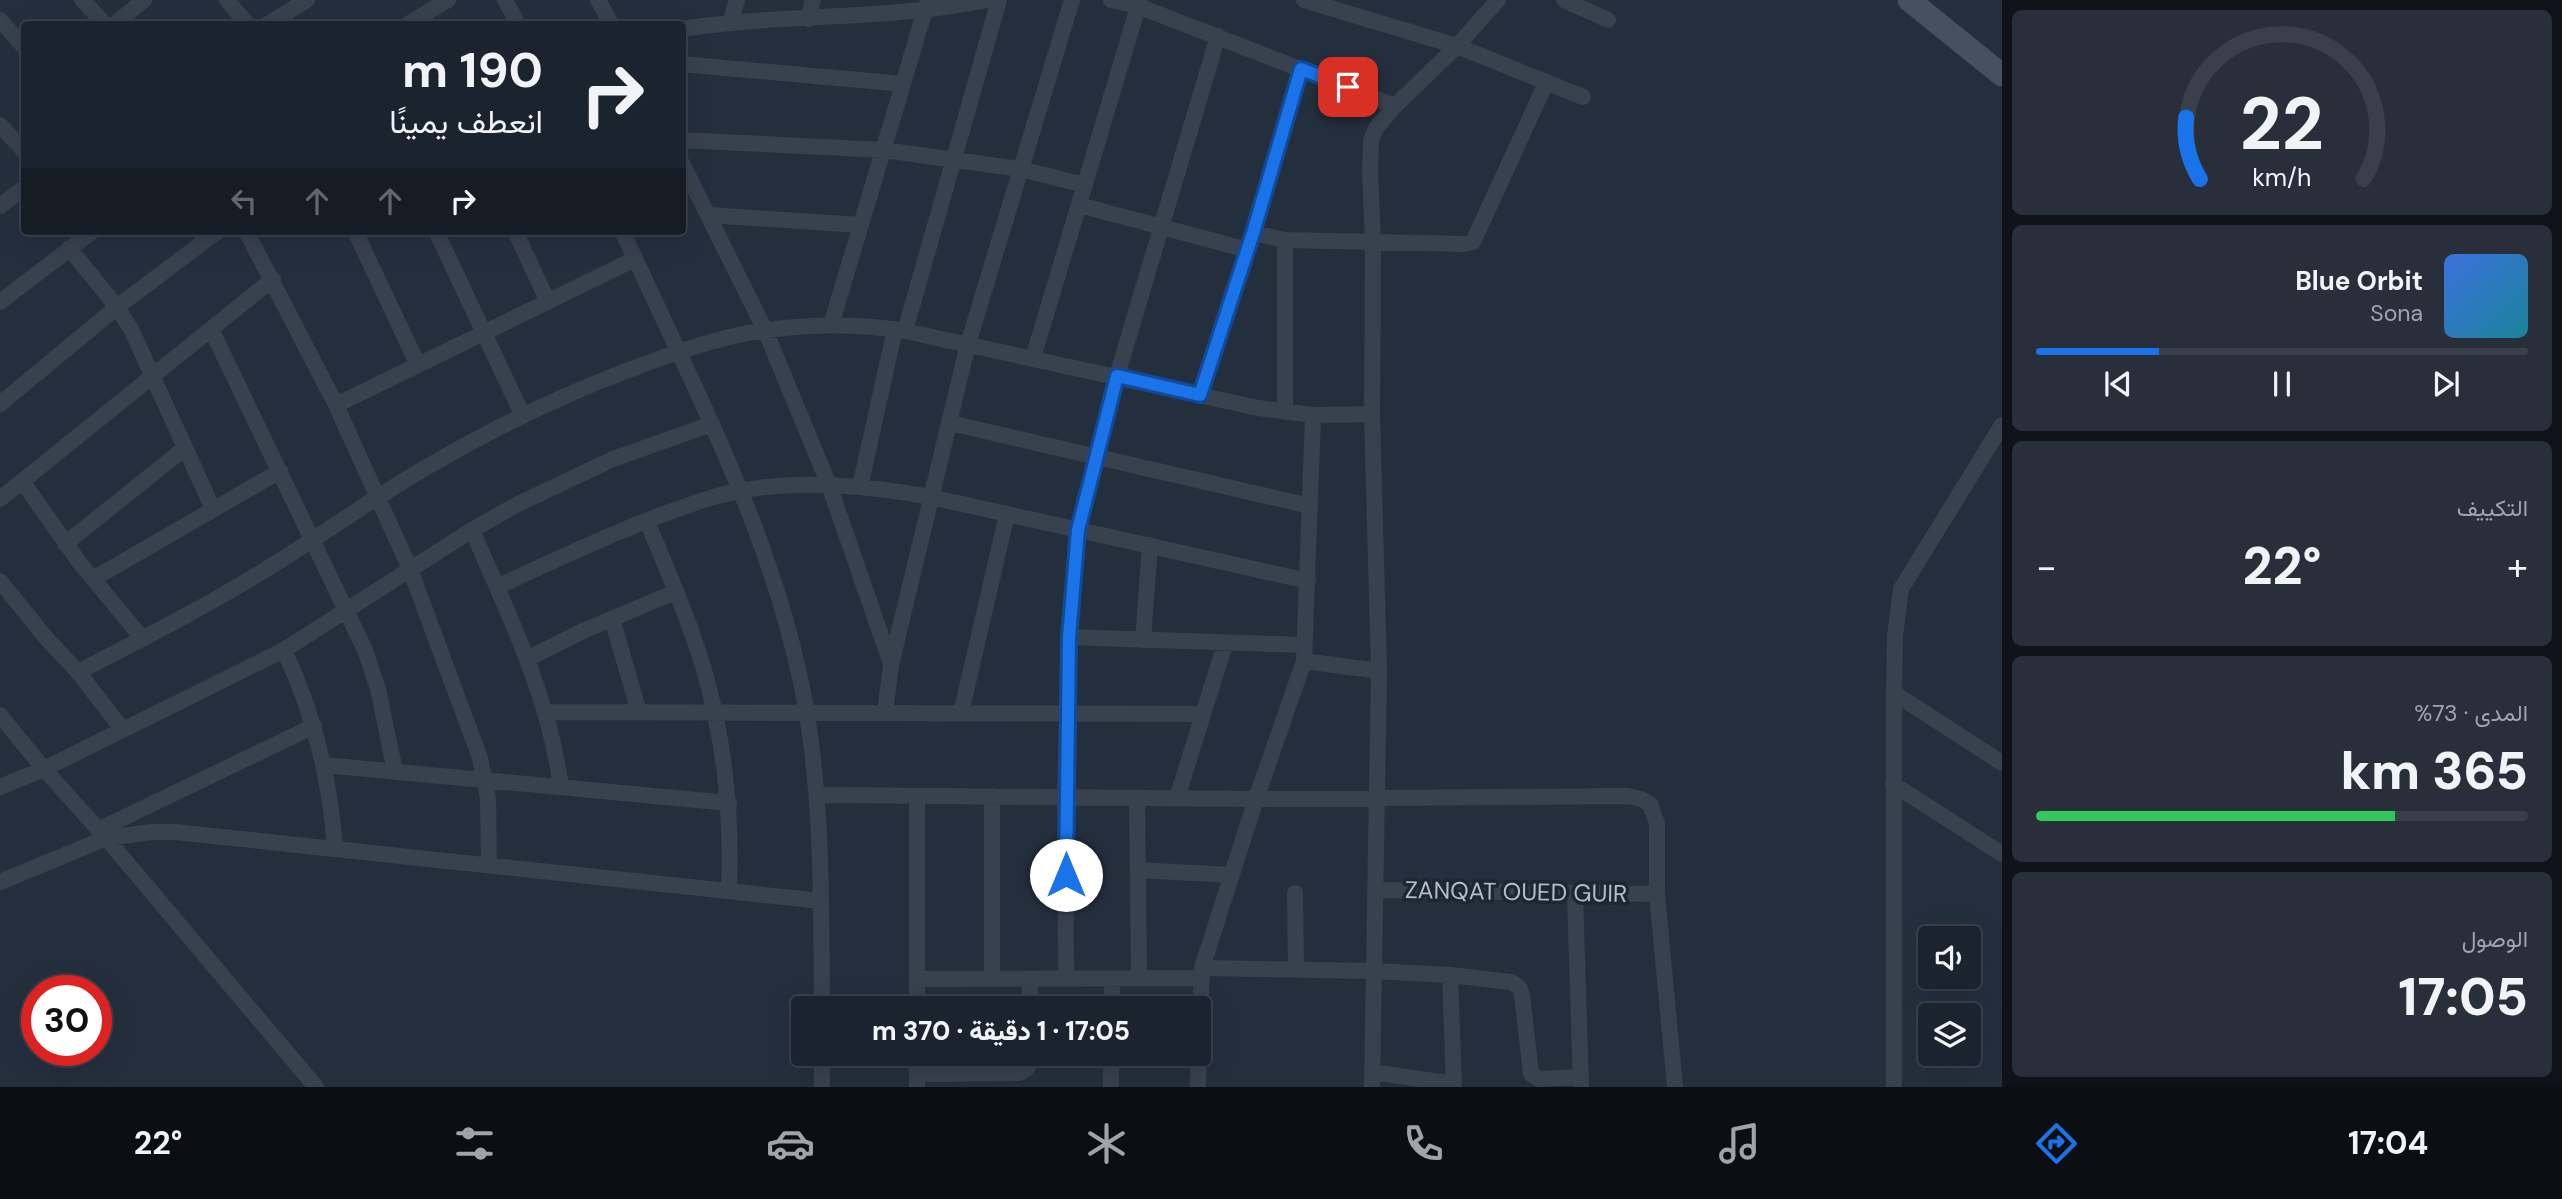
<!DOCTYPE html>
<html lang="ar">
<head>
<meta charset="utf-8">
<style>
	:root { --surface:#1b232e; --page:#282f3a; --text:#f1f3f6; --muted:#a0a4aa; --line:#39404a; --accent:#1a73e8 }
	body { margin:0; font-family:"DM Sans",Vazirmatn,sans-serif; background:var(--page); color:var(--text); direction:rtl; height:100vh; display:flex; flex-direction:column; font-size:26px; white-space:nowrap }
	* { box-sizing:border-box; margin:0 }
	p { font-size:23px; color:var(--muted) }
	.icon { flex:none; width:38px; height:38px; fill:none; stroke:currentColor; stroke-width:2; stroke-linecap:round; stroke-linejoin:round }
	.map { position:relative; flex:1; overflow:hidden; direction:ltr }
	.details { display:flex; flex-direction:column; gap:10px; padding:10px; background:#0f1319; width:560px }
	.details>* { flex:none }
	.guide { position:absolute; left:21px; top:21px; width:665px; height:214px; border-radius:7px; box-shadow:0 7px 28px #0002,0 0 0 2px var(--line); direction:rtl; background:#1b232e; color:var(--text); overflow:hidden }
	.fabs { position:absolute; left:1918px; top:926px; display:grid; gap:14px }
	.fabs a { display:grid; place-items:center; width:63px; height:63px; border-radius:7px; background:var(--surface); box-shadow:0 7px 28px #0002,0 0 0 2px var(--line); font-size:35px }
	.speed { position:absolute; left:21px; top:975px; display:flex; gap:14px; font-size:35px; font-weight:700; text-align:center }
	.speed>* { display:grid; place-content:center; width:91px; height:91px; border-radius:50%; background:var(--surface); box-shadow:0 7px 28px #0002,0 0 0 2px var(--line); line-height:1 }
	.speed .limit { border:10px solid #d22; background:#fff; color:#111 }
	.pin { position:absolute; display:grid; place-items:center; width:60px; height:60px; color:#fff; margin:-30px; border-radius:14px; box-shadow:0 4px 10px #0006 }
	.me { position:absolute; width:77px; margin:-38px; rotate:0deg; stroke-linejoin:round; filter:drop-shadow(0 0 5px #0008) }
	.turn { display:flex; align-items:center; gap:24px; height:147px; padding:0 28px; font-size:32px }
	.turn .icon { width:91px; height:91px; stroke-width:2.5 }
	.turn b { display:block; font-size:49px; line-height:60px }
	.lanes { display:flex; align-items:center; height:66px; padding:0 28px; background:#0003; justify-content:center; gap:35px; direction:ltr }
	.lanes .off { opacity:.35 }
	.big { font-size:52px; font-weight:800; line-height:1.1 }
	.details .card { flex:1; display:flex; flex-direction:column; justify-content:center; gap:10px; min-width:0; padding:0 24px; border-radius:10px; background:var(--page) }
	.details .dial { align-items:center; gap:0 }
	.dial svg { height:182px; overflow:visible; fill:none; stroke:var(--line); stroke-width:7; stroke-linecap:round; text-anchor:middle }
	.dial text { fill:var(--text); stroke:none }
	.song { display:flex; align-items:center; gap:21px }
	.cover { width:84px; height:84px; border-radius:10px; background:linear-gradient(135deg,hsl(220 70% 55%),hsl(190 70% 35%)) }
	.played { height:7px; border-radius:4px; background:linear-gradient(90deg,var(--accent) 25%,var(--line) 25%) }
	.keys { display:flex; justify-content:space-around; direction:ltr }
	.heat { display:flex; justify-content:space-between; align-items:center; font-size:38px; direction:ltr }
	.charge { height:10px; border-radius:5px; background:linear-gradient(90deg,#34c759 73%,var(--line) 0) }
	.trip { position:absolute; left:791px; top:996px; width:420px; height:70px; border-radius:7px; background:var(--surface); box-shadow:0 7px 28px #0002,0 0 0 2px var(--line); font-weight:800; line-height:70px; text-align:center; direction:rtl }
	.dock { display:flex; height:112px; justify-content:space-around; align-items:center; background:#0b0e12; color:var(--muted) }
	.dock .icon { width:49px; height:49px }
	.dock .active { color:var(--accent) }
	.dock b { font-size:32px; color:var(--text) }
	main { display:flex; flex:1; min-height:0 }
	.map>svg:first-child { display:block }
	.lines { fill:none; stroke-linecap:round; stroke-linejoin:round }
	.street { stroke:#38414e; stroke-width:16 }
	.secondary { stroke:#465061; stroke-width:23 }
	.route-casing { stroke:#114b97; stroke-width:18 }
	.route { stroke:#1a73e8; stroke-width:12 }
	.labels { text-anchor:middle; stroke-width:7; stroke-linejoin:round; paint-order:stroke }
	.street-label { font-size:24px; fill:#b4bcc9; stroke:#1d2633 }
</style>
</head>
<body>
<main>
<section class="details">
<div class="card dial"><svg viewBox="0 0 100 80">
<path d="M14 69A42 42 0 1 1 86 69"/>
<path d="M14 69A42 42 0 0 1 8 42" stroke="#1a73e8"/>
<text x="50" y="56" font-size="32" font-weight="700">22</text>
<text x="50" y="72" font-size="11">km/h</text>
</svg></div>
<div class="card">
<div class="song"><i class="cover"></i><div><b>Blue Orbit</b><p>Sona</p></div></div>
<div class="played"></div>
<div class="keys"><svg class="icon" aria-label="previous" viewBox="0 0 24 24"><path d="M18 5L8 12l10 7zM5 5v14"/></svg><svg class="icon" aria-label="pause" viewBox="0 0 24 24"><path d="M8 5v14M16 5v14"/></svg><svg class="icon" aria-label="next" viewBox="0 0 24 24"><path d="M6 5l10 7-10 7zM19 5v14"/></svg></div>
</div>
<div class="card"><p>التكييف</p>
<div class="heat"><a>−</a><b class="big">22°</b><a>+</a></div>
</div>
<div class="card"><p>المدى · 73%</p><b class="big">365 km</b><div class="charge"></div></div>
<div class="card"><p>الوصول</p><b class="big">17:05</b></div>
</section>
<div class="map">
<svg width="2002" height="1087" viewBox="0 0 2002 1087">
	<rect width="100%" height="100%" fill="#242f3e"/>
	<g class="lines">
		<path class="street" d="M82,0l23,24
			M227,0l20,24
			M505,0l13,24
			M598,0l13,24
			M1111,0l27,6 257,100
			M1304,0l153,46 126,51
			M1564,0l44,20
			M808,19l5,-19
			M0,20l24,27
			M730,23l7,-23
			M115,24l29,-24
			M268,24l39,-24
			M408,24l40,-24
			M682,29c101,-16 204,-8 305,-29
			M682,64l221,20
			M0,125l24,26
			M682,140l202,10 136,19 65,16
			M682,163l83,167 64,155 62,179
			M1079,205l169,45
			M0,206l24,-18
			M708,215l153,10
			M246,231l90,174 74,164 70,189 8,41 1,66
			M355,231l63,134
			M436,231l87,185
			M515,231l33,71
			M622,231c22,46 43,92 65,139 48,103 92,205 115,317 21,106 19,213 20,321
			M1253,233l32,7 180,4 8,-2 73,-159
			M69,248l48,59 14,22 82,180
			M0,302l93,-71
			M831,325l97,-325
			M211,329l154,321 13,39 17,82
			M905,331l94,-331
			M1033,358l107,-358
			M1200,395l53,-162 48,-164
			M0,404l117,-97 101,-76
			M336,405l299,-146
			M1285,412v-172
			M950,423l360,83
			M22,481l57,81 64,77
			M860,487l35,-158
			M0,499l273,-220
			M647,521c20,49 42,98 57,149 21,72 28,146 25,221
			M472,530c36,83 77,166 89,257
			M65,544l120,-96
			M93,579l187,-108
			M0,581l47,58 31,33 45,58
			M497,587c51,-24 103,-48 156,-69 28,-10 57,-22 87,-27 62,-12 129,-5 191,6l377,84
			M612,619l27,93
			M1069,637l236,8
			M1143,640l7,-95
			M284,650c30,64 46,128 51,198
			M527,659l56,-28 92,-39
			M1304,661l75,10
			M78,672c62,-32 123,-63 182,-99 56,-34 109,-72 165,-105 72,-42 147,-78 225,-106 39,-14 77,-27 118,-32 45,-6 91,-6 137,1l353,77 55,7 59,-1
			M1894,693l108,70
			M547,712l656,2
			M885,712l6,-47 77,-321 104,-344
			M961,713l46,-199
			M0,715l44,54 62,69 210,249
			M324,765l405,38
			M1893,784l109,70
			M0,787l44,-18 240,-119 188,-120 46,-26 95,-45 99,-35
			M817,795l439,4 372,-3 13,3 9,5 7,19v71l18,193
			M917,796v212
			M992,796v183
			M1137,798l2,180
			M1177,798l48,-154
			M98,830l216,-104
			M1138,870l93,5
			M0,882l106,-44 46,-6h24l645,69
			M1375,890l282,4
			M1295,893l1,77
			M1575,894l6,193
			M1202,968l172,3 76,4 61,7 8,5 3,8 9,79 8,5 42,-2
			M1450,975l4,112
			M1066,978l-1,-181 4,-160 9,-108 39,-153 101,-340
			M917,979l284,-1
			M1030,979v29
			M1112,1008v-29
			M822,1054v33
			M917,1054v33
			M1372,1072l82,12
			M917,1074l102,-1c10,-3 12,-9 12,-19
			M1111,1087v-33
			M1198,1087l4,-119 54,-169 48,-138 9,-246
			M1372,1087l7,-416 -7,-257 1,-172 -3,-72 1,-30 5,-12 19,-22 62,-60 41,-46
			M1894,1087v-394l1,-57 6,-47 101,-164"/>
		<path class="secondary" d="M1909,0l93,75"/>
	</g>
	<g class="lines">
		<g class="route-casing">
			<path id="route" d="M1066,875l3,-238 9,-107 39,-154 83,19 53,-162 48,-164 47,18"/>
		</g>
		<use href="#route" class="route"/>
	</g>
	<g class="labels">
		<g class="street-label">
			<text transform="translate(1516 892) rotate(1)" y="8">ZANQAT OUED GUIR</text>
		</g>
	</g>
</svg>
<div class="fabs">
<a><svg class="icon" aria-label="sound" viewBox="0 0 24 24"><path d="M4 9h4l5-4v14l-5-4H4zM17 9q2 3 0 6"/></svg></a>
<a><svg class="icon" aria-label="layers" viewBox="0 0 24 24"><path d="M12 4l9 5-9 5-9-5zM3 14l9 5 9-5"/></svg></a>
</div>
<div class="speed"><div class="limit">30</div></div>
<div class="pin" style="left:1348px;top:87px;background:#d93025"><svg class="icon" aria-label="arrive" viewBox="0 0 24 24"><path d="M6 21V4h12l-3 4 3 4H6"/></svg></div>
<svg class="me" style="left:1066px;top:875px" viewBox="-20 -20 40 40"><circle r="19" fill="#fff"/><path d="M0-13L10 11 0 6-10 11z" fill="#1a73e8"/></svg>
<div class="trip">17:05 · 1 دقيقة · 370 m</div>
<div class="guide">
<div class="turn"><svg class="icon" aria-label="right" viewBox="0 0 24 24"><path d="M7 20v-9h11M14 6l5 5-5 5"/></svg><div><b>190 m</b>انعطف يمينًا</div></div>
<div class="lanes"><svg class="icon off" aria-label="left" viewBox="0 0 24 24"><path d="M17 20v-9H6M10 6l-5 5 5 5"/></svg><svg class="icon off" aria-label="ahead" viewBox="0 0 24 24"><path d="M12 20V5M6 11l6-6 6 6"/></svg><svg class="icon off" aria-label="ahead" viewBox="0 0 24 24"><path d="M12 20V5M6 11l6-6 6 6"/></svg><svg class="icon" aria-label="right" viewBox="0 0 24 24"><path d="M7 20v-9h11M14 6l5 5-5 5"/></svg></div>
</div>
</div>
</main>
<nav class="dock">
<b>17:04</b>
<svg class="icon active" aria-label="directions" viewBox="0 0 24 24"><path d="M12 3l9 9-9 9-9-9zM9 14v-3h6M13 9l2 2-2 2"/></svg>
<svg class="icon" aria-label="music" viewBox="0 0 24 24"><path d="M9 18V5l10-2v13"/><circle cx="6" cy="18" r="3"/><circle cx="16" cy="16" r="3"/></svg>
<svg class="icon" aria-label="phone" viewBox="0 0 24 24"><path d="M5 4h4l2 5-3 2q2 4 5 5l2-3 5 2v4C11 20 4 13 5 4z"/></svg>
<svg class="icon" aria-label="climate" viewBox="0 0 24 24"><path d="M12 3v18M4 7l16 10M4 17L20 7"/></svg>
<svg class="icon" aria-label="car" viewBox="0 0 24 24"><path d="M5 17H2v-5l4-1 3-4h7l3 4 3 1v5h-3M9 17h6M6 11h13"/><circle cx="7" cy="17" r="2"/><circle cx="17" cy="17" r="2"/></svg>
<svg class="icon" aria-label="filters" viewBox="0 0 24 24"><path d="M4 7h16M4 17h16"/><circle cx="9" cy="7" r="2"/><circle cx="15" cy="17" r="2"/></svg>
<b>22°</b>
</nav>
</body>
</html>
